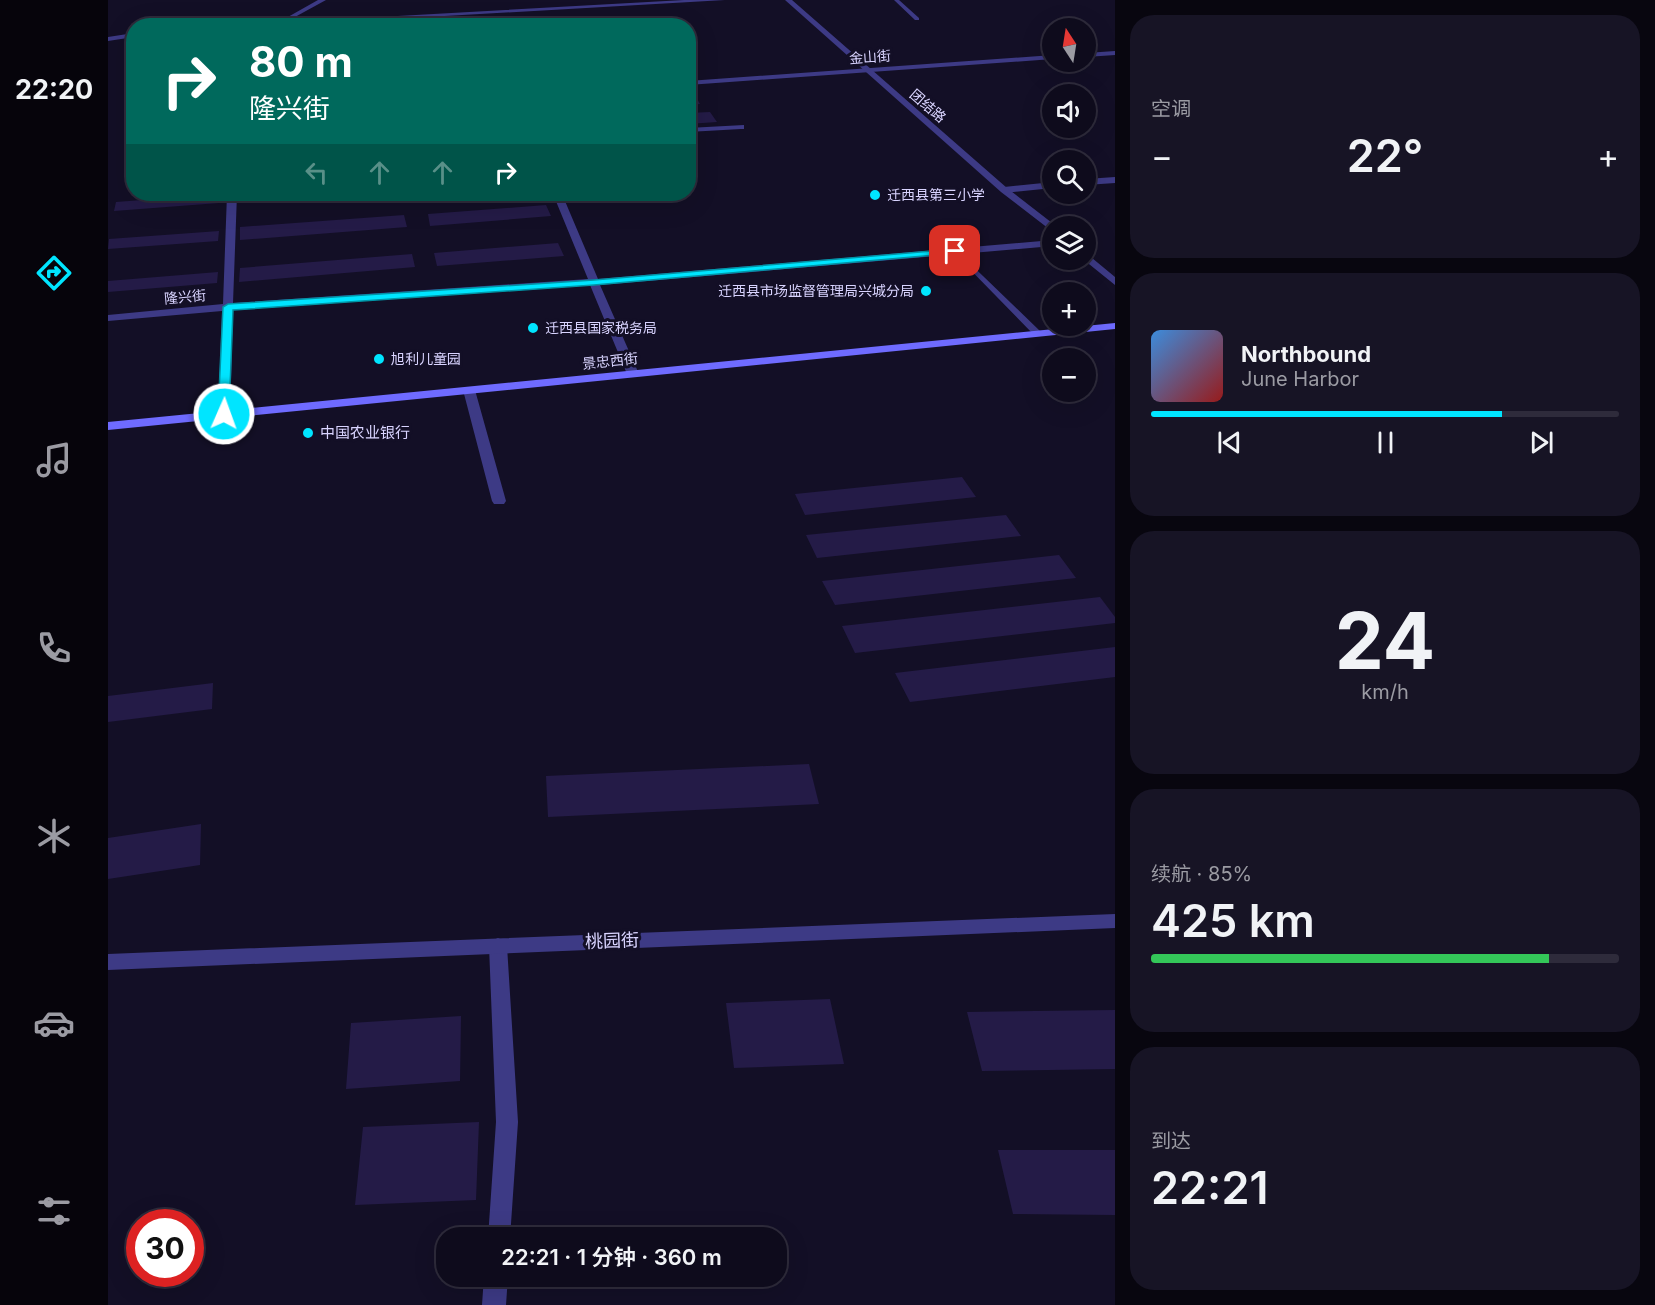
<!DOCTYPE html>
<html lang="zh">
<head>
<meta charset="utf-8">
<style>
	:root { --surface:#0e0b1c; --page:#171425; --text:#f1f3f6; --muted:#9b9ba3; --line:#2e2b3b; --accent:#00e5ff }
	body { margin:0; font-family:Inter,"Noto Sans SC",sans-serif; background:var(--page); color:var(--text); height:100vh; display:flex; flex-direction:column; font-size:22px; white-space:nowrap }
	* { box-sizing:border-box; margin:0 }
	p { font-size:20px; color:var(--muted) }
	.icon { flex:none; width:33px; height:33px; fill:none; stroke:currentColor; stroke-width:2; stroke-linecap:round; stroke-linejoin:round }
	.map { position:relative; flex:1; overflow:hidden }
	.drawer { display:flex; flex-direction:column; gap:15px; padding:15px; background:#08060f; width:540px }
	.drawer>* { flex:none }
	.top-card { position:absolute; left:18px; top:18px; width:570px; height:183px; border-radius:24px; box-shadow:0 6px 24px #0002,0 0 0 2px var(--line); background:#00695c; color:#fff; overflow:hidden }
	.needle { width:39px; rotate:348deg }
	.tools { position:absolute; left:934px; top:18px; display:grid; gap:12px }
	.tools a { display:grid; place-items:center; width:54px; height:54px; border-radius:50%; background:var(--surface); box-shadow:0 6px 24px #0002,0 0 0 2px var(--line); font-size:30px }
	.speed { position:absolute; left:18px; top:1209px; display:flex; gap:12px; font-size:30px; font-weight:700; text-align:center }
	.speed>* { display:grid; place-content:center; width:78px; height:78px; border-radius:50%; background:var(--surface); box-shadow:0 6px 24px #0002,0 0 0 2px var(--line); line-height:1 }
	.speed .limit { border:9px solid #d22; background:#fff; color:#111 }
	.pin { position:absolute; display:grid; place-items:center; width:51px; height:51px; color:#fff; margin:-26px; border-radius:12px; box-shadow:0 3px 9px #0006 }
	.me { position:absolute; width:66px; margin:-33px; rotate:2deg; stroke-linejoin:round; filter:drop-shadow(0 0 4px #0008) }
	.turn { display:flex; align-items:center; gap:21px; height:126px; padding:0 24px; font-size:27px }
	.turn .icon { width:78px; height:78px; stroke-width:2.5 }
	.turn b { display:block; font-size:42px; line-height:51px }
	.lanes { display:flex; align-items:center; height:57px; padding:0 24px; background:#0003; justify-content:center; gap:30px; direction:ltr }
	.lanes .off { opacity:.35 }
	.big { font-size:45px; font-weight:600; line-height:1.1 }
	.drawer .tile { flex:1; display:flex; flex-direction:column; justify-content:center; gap:9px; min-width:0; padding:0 21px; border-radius:24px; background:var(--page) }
	.drawer .dial { align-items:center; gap:0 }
	.dial b { font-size:78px; line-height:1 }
	.song { display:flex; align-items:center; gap:18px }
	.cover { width:72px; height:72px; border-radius:9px; background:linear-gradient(135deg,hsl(210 70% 55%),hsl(0 70% 35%)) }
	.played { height:6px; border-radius:3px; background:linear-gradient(90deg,var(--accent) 75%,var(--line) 75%) }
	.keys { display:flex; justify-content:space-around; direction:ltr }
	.heat { display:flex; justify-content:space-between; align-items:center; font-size:33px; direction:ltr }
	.charge { height:9px; border-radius:4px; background:linear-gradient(90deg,#34c759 85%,var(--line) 0) }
	.trip { position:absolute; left:328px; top:1227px; width:351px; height:60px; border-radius:24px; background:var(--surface); box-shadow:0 6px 24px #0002,0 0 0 2px var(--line); font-weight:600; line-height:60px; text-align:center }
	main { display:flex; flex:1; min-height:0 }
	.dock { display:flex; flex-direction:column; width:108px; justify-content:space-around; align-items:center; background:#06040b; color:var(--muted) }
	.dock .icon { width:42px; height:42px }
	.dock .on { color:var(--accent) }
	.dock b { font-size:27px; color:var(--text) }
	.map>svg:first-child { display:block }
	.building { fill:#241b47 }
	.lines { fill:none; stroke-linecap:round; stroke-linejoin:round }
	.service { fill:#3d3a85; fill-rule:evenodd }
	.minor { fill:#3d3a85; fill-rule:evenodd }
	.tertiary { fill:#3d3a85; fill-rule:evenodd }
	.secondary { fill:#6f6bff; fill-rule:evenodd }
	.route { fill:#00e5ff; stroke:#0095a6; stroke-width:1.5 }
	.poi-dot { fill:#00e5ff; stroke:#130f26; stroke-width:2 }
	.labels { text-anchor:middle; stroke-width:6; stroke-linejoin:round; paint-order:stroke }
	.far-street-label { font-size:14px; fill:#d9d4ff; stroke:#130f26 }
	.far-poi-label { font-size:14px; fill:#d9d4ff; stroke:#130f26; text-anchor:start }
	.poi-label { font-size:15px; fill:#d9d4ff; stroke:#130f26; text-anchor:start }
	.near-street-label { font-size:18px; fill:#d9d4ff; stroke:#130f26 }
</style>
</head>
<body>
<main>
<nav class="dock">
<b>22:20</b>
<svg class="icon on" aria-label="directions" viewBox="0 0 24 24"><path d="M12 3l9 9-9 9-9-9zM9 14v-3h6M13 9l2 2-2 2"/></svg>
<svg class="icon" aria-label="music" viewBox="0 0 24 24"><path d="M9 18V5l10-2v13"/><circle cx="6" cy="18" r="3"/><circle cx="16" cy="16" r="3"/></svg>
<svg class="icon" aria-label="phone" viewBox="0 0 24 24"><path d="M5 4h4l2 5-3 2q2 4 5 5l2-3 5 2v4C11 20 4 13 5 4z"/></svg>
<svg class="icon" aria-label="climate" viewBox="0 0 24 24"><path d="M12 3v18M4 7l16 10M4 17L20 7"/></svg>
<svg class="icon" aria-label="car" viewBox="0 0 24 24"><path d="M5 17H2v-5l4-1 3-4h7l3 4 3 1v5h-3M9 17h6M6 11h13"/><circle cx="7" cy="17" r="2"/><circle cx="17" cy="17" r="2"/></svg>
<svg class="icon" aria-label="filters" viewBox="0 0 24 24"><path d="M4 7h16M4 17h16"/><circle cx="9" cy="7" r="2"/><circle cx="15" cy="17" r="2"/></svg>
</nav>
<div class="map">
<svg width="1007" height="1305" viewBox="0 0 1007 1305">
	<rect width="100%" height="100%" fill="#130f26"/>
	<path class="building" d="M587,95l5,9 -12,1v-9z
		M602,112l7,10 -29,2v-11z
		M112,194l-1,9 -105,8 2,-9z
		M154,194h101v1l-101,8z
		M438,205l5,11 -121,10 -2,-12z
		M296,215l3,12 -167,13v-13z
		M111,231l-1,10 -110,8 1,-10z
		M450,243l6,13 -127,10 -3,-13z
		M304,254l3,13 -176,15 1,-14z
		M110,272l-1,11 -109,9v-11z
		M854,477l14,20 -171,18 -10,-21z
		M898,515l15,21 -204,22 -11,-23z
		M951,555l17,23 -241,27 -13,-24z
		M992,597l15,20v6l-260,30 -13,-27z
		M1007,647v30l-205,25 -15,-29z
		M105,683l-1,26 -104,13v-26z
		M701,764l10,40 -271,13 -2,-41z
		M93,824l-1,41 -92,14v-41z
		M722,999l14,65 -110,4 -8,-65z
		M1007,1010v59l-133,2 -15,-59z
		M353,1016l-1,65 -114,8 5,-66z
		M371,1122l-3,78 -121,5 8,-78z
		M890,1150h117v65l-102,-1z"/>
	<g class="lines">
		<path class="service" d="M786,0h5l20,18v2h-4z
			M847,249l85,82v4h-6l-81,-83 -1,-1z"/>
		<path class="minor" d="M210,0h8l-42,23 -5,-1z
			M1007,51v4l-29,2v-4z
			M945,55v4l-365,26v-4z
			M636,125v4h-3l-53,3v-4z
			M1007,177v6l-29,2v-6z
			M945,182v6l-49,5 -4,-3 4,-3z
			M119,194h10l-4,109 355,-24 -35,-85h9l36,85 455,-39v6l-453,39 39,89 -6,3 -6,-3 -37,-89 -357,25 -3,104 -6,4 -6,-4 4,-103 -114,10v-6l115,-11z
			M361,387l6,3 31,111 -2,3h-10l-2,-3 -29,-111z
			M390,938l7,3 2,5 11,176 -8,116h-22l8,-116 -7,-176 2,-5z
			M376,1276h24l-2,29h-24z"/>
		<path class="tertiary" d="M576,0h41l-454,26h-52z
			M677,0h7l215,188 49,38h-3v6l-52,-40z
			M26,33v4l-26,4v-4z
			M978,253l29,24v8l-31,-25h2z
			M1007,914v14l-1007,42v-16z"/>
		<path class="secondary" d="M1007,323v6l-1007,101v-8z"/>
	</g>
	<path class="route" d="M847,249h3v4l-364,32 -361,25 -4,104 -5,4 -6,-4 5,-107 5,-3 366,-24z"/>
	<g class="poi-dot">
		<circle cx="767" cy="195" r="6"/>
		<circle cx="818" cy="291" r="6"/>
		<circle cx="425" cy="328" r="6"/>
		<circle cx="271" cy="359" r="6"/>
		<circle cx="200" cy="433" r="6"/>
	</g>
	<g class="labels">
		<g class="far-street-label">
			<text transform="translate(762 57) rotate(-4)" y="5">金山街</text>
			<text transform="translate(820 106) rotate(41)" y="5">团结路</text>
			<text transform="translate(77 297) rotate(-5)" y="5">隆兴街</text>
			<text transform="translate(502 361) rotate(-6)" y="5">景忠西街</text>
		</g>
		<g class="far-poi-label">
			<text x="779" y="200">迁西县第三小学</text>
			<text x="806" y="296" text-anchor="end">迁西县市场监督管理局兴城分局</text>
			<text x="437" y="333">迁西县国家税务局</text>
			<text x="283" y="364">旭利儿童园</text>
		</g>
		<g class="poi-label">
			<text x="212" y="438">中国农业银行</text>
		</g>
		<g class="near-street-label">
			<text transform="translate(504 941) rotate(-2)" y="6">桃园街</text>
		</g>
	</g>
</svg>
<div class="tools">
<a><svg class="needle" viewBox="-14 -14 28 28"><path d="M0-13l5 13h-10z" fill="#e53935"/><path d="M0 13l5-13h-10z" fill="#9b9ba3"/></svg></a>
<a><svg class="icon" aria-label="sound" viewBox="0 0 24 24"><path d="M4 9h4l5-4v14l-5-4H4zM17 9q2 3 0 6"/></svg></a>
<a><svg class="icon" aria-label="search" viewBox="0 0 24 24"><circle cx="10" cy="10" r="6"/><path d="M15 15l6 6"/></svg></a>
<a><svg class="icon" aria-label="layers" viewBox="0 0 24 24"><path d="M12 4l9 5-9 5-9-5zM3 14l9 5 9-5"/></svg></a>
<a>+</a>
<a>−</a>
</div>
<div class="speed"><div class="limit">30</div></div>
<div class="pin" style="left:847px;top:251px;background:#d93025"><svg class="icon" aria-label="arrive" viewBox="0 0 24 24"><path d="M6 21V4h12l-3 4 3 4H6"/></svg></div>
<svg class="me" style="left:116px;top:414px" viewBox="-20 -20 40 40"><circle r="17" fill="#00e5ff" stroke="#fff" stroke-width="3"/><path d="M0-11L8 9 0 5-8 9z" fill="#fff"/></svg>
<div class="trip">22:21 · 1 分钟 · 360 m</div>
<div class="top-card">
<div class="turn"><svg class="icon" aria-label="right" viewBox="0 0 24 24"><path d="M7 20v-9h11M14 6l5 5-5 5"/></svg><div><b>80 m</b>隆兴街</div></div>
<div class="lanes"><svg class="icon off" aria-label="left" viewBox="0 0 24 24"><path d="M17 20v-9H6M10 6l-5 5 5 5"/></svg><svg class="icon off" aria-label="ahead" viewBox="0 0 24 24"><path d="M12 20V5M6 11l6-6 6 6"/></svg><svg class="icon off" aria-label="ahead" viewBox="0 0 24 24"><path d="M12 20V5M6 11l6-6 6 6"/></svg><svg class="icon" aria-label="right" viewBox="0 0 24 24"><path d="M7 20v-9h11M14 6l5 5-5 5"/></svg></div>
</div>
</div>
<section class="drawer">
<div class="tile"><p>空调</p>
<div class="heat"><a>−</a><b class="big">22°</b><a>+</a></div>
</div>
<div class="tile">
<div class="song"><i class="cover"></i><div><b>Northbound</b><p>June Harbor</p></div></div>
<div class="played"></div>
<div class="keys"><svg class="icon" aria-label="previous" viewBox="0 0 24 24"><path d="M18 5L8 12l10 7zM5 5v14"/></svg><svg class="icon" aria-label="pause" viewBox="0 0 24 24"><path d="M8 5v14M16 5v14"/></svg><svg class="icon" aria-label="next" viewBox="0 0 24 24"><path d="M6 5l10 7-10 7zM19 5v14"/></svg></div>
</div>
<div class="tile dial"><b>24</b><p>km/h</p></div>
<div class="tile"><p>续航 · 85%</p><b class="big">425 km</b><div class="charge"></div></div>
<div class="tile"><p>到达</p><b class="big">22:21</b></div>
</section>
</main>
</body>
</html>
